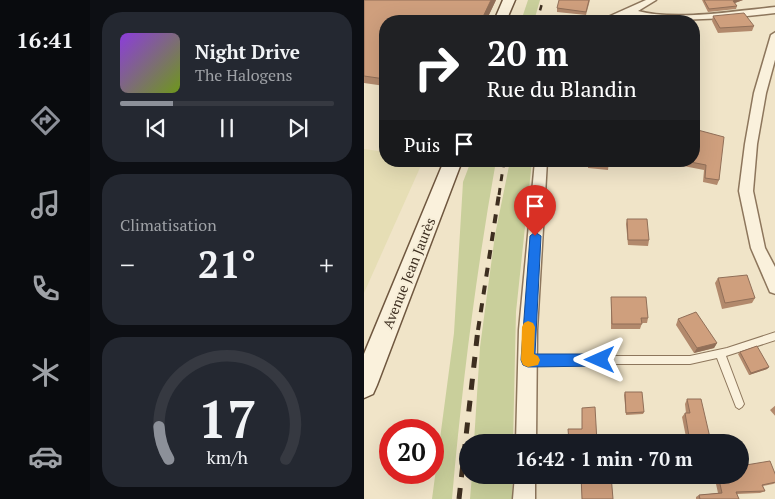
<!DOCTYPE html>
<html lang="fr">
<head>
<meta charset="utf-8">
<style>
	:root { --surface:#171b24; --page:#242831; --text:#f1f3f6; --muted:#9ea1a6; --line:#363941; --accent:#8c9099 }
	body { margin:0; font-family:"PT Serif",serif; background:var(--page); color:var(--text); height:100vh; display:flex; flex-direction:column; font-size:19px; white-space:nowrap }
	* { box-sizing:border-box; margin:0 }
	p { font-size:16px; color:var(--muted) }
	.icon { flex:none; width:28px; height:28px; fill:none; stroke:currentColor; stroke-width:2; stroke-linecap:round; stroke-linejoin:round }
	.map { position:relative; flex:1; overflow:hidden }
	.drawer { display:flex; flex-direction:column; gap:12px; padding:12px; background:#0d0f14; width:274px }
	.drawer>* { flex:none }
	.guide { position:absolute; left:15px; top:15px; width:321px; height:152px; border-radius:20px; box-shadow:0 5px 20px #0002; background:#202124; color:#fff; overflow:hidden }
	.speed { position:absolute; left:15px; top:419px; display:flex; gap:10px; font-size:25px; font-weight:700; text-align:center }
	.speed>* { display:grid; place-content:center; width:65px; height:65px; border-radius:50%; background:var(--surface); box-shadow:0 5px 20px #0002; line-height:1 }
	.speed .limit { border:8px solid #d22; background:#fff; color:#111 }
	.pin { position:absolute; display:grid; place-items:center; width:42px; height:42px; color:#fff; margin:-51px -21px; border-radius:50% 50% 50% 0; rotate:-45deg; box-shadow:0 0 5px #0007 }
	.pin .icon { rotate:45deg }
	.me { position:absolute; width:55px; margin:-28px; rotate:270deg; stroke-linejoin:round; filter:drop-shadow(0 0 4px #0008) }
	.turn { display:flex; align-items:center; gap:18px; height:105px; padding:0 25px; font-size:22px }
	.turn .icon { width:65px; height:65px; stroke-width:2.5 }
	.turn b { display:block; font-size:35px; line-height:42px }
	.then { display:flex; align-items:center; height:48px; padding:0 25px; background:#0003; gap:10px; font-size:19px }
	.big { font-size:38px; font-weight:800; line-height:1.1 }
	.drawer .card { flex:1; display:flex; flex-direction:column; justify-content:center; gap:8px; min-width:0; padding:0 18px; border-radius:20px; background:var(--page) }
	.drawer .dial { align-items:center; gap:0 }
	.dial svg { height:130px; overflow:visible; fill:none; stroke:var(--line); stroke-width:7; stroke-linecap:round; text-anchor:middle }
	.dial text { fill:var(--text); stroke:none }
	.song { display:flex; align-items:center; gap:15px }
	.cover { width:60px; height:60px; border-radius:8px; background:linear-gradient(135deg,hsl(270 70% 55%),hsl(80 70% 35%)) }
	.played { height:5px; border-radius:2px; background:linear-gradient(90deg,var(--accent) 25%,var(--line) 25%) }
	.keys { display:flex; justify-content:space-around; direction:ltr }
	.heat { display:flex; justify-content:space-between; align-items:center; font-size:28px; direction:ltr }
	.trip { position:absolute; left:95px; top:434px; width:290px; height:50px; border-radius:25px; background:var(--surface); box-shadow:0 5px 20px #0002; font-weight:800; line-height:50px; text-align:center }
	main { display:flex; flex:1; min-height:0 }
	.dock { display:flex; flex-direction:column; width:90px; justify-content:space-around; align-items:center; background:#090b0e; color:var(--muted) }
	.dock .icon { width:35px; height:35px }
	.dock .on { color:var(--accent) }
	.dock b { font-size:22px; color:var(--text) }
	.map>svg:first-child { display:block }
	.farmland { fill:#e6deb5 }
	.green { fill:#c9cf9b }
	.lines { fill:none; stroke-linecap:round; stroke-linejoin:round }
	.lane-casing { stroke:#8d765c; stroke-width:2 }
	.street-casing { stroke:#8d765c; stroke-width:3 }
	.secondary-casing { stroke:#6f573f; stroke-width:3 }
	.lane { fill:#faf1dc; fill-rule:evenodd }
	.street { fill:#faf1dc; fill-rule:evenodd }
	.secondary { fill:#faf1dc; fill-rule:evenodd }
	.rail-far3 { stroke:#3d2e20; stroke-width:2.5; stroke-dasharray:5.5 5.5; stroke-linecap:butt }
	.rail-far2 { stroke:#3d2e20; stroke-width:3; stroke-dasharray:7 7; stroke-linecap:butt }
	.rail-far1 { stroke:#3d2e20; stroke-width:4; stroke-dasharray:9 9; stroke-linecap:butt }
	.rail { stroke:#3d2e20; stroke-width:5; stroke-dasharray:11 11; stroke-linecap:butt }
	.wall { fill:#b2896c }
	.shaded-wall { fill:#916f58 }
	.building { fill:#cf9f7d; stroke:#916f58 }
	.route { fill:#1a73e8; stroke:#114b97 }
	.slow { fill:#f59e0b }
	.labels { text-anchor:middle; stroke-width:4; stroke-linejoin:round; paint-order:stroke }
	.street-label { font-size:14px; fill:#3d2e20; stroke:#f7eed8 }
</style>
</head>
<body>
<main>
<nav class="dock">
<b>16:41</b>
<svg class="icon on" aria-label="directions" viewBox="0 0 24 24"><path d="M12 3l9 9-9 9-9-9zM9 14v-3h6M13 9l2 2-2 2"/></svg>
<svg class="icon" aria-label="music" viewBox="0 0 24 24"><path d="M9 18V5l10-2v13"/><circle cx="6" cy="18" r="3"/><circle cx="16" cy="16" r="3"/></svg>
<svg class="icon" aria-label="phone" viewBox="0 0 24 24"><path d="M5 4h4l2 5-3 2q2 4 5 5l2-3 5 2v4C11 20 4 13 5 4z"/></svg>
<svg class="icon" aria-label="climate" viewBox="0 0 24 24"><path d="M12 3v18M4 7l16 10M4 17L20 7"/></svg>
<svg class="icon" aria-label="car" viewBox="0 0 24 24"><path d="M5 17H2v-5l4-1 3-4h7l3 4 3 1v5h-3M9 17h6M6 11h13"/><circle cx="7" cy="17" r="2"/><circle cx="17" cy="17" r="2"/></svg>
</nav>
<section class="drawer">
<div class="card">
<div class="song"><i class="cover"></i><div><b>Night Drive</b><p>The Halogens</p></div></div>
<div class="played"></div>
<div class="keys"><svg class="icon" aria-label="previous" viewBox="0 0 24 24"><path d="M18 5L8 12l10 7zM5 5v14"/></svg><svg class="icon" aria-label="pause" viewBox="0 0 24 24"><path d="M8 5v14M16 5v14"/></svg><svg class="icon" aria-label="next" viewBox="0 0 24 24"><path d="M6 5l10 7-10 7zM19 5v14"/></svg></div>
</div>
<div class="card"><p>Climatisation</p>
<div class="heat"><a>−</a><b class="big">21°</b><a>+</a></div>
</div>
<div class="card dial"><svg viewBox="0 0 100 80">
<path d="M14 69A42 42 0 1 1 86 69"/>
<path d="M14 69A42 42 0 0 1 8 49" stroke="#8c9099"/>
<text x="50" y="56" font-size="32" font-weight="700">17</text>
<text x="50" y="72" font-size="11">km/h</text>
</svg></div>
</section>
<div class="map">
<svg width="412" height="499" viewBox="0 0 412 499">
	<rect width="100%" height="100%" fill="#f0e4c8"/>
	<path class="farmland" d="M0,149l21,3v9h38l-59,132z"/>
	<path class="green" d="M164,0h12l-6,21h-13z
		M107,161h25c-20,112 -34,224 -44,338h-20l22,-166 9,-151z
		M146,161h22l-16,151 -3,130h-39l6,-95 15,-112z
		M108,475h41l-1,24h-42z"/>
	<g class="lines">
		<g class="lane-casing">
			<path id="lane" d="M412,332v8l-50,16 18,48 -2,3 -3,2 -3,-2 -19,-49 -27,6h-163l-3,-1 -1,-3 1,-3 3,-1h163l37,-8z"/>
		</g>
		<g class="street-casing">
			<path id="street" d="M282,0h10l-18,11c36,10 98,0 137,-4l1,6 -48,5 -75,3 -23,-6 -18,6h-13z
				M412,32v24l-10,37 -9,51 -4,47 12,57 11,21v25l-6,-2 -19,-44 -12,-57 6,-47 9,-51 17,-58z
				M171,161h12l-10,169 -1,112h-20l3,-112z
				M151,475h20v24h-22z"/>
		</g>
		<g class="secondary-casing">
			<path id="secondary" d="M139,0h12l-9,21h-12z
				M80,161h18l-85,224 -4,9 -9,4v-44z"/>
		</g>
		<use href="#lane" class="lane"/>
		<use href="#street" class="street"/>
		<use href="#secondary" class="secondary"/>
		<path class="rail-far3" d="M173,21l6,-21"/>
		<path class="rail-far2" d="M135,195l5,-34"/>
		<path class="rail-far1" d="M114,330l21,-136"/>
		<path class="rail" d="M95,499l19,-170"/>
	</g>
	<path class="wall" d="M0,0h132l-10,21h-101v65l-21,-3z
		M226,0l-4,15 -29,-3v-4z
		M338,0h41l-8,3 2,3 -1,3 -28,3z
		M349,16l41,10 -2,5 -34,2 -6,-12z
		M330,129l25,51 -2,5 -14,-3 1,-12 -31,-6 1,-3h20z
		M224,161h21l-1,9 -20,-2z
		M263,219l22,21 -1,6 -20,-1 -2,-21z
		M354,278l37,20 -3,5 -30,6 -7,-26z
		M247,297l37,21 -1,5h-5l-2,6h-29z
		M314,319l39,24 -3,5 -20,5 -18,-28z
		M376,352l29,15 -2,2 -18,6 -11,-21z
		M261,392l19,20 -1,2 -17,1 -2,-20z
		M323,399l24,43h-24l-5,-25 3,-4h1l-1,-9z
		M412,405v12l-6,-7z
		M350,475l62,1v7l-3,1 -10,2 2,5 -5,2 -23,1 2,5h-43v-2l3,-2 19,-2z"/>
	<path class="shaded-wall" d="M127,0h5l-10,21h-5z
		M372,0h7l-11,4 1,-3z
		M353,343l-3,5 -20,5 3,-5z
		M405,367l-2,2 -18,6 2,-2z"/>
	<path class="building" d="M0,0h127l-10,21h-96v58l-21,-3z
		M195,0h30l-3,12 -29,-4z
		M340,0h32l-3,1 4,5 -28,3z
		M380,13l10,13 -34,2 -7,-12z
		M271,19h15l1,2h-15z
		M330,129l30,8 -5,43 -14,-2 1,-13 -21,-4h9z
		M224,161h21v2l-21,-1z
		M263,219h20l2,21h-21z
		M383,275l8,23 -30,5 -7,-25z
		M247,297h35l2,21h-7l1,6h-30z
		M332,312l21,31 -20,5 -19,-29z
		M393,346l12,21 -18,6 -11,-21z
		M261,392h17l2,20 -18,1z
		M323,399h14l10,43h-21l-5,-29h5z
		M231,407l2,35h-28l-1,-13h14v-21z
		M406,461l6,15v6l-14,3 3,6 -29,1 3,7h-39l-1,-4 23,-2 -4,-18h22v-9z
		M217,475h30l2,24h-31z"/>
	<path class="route" d="M171,232l6,4 -6,118h65l4,1 2,5 -2,5 -4,1 -72,1 -5,-2 -2,-5 9,-124z"/>
	<path class="slow" d="M164,321l5,2 2,4 -1,27 4,2 2,4 -2,5 -10,2 -5,-2 -2,-5 1,-33 2,-4z"/>
	<g class="labels">
		<g class="street-label">
			<text transform="translate(45 273) rotate(-68)" y="5">Avenue Jean Jaurès</text>
		</g>
	</g>
</svg>
<div class="speed"><div class="limit">20</div></div>
<div class="pin" style="left:171px;top:236px;background:#d93025"><svg class="icon" aria-label="arrive" viewBox="0 0 24 24"><path d="M6 21V4h12l-3 4 3 4H6"/></svg></div>
<svg class="me" style="left:236px;top:360px" viewBox="-20 -20 40 40"><path d="M0-17L14 15 0 8-14 15z" fill="#1a73e8" stroke="#fff" stroke-width="4"/></svg>
<div class="trip">16:42 · 1 min · 70 m</div>
<div class="guide">
<div class="turn"><svg class="icon" aria-label="right" viewBox="0 0 24 24"><path d="M7 20v-9h11M14 6l5 5-5 5"/></svg><div><b>20 m</b>Rue du Blandin</div></div>
<div class="then">Puis<svg class="icon" aria-label="arrive" viewBox="0 0 24 24"><path d="M6 21V4h12l-3 4 3 4H6"/></svg></div>
</div>
</div>
</main>
</body>
</html>
